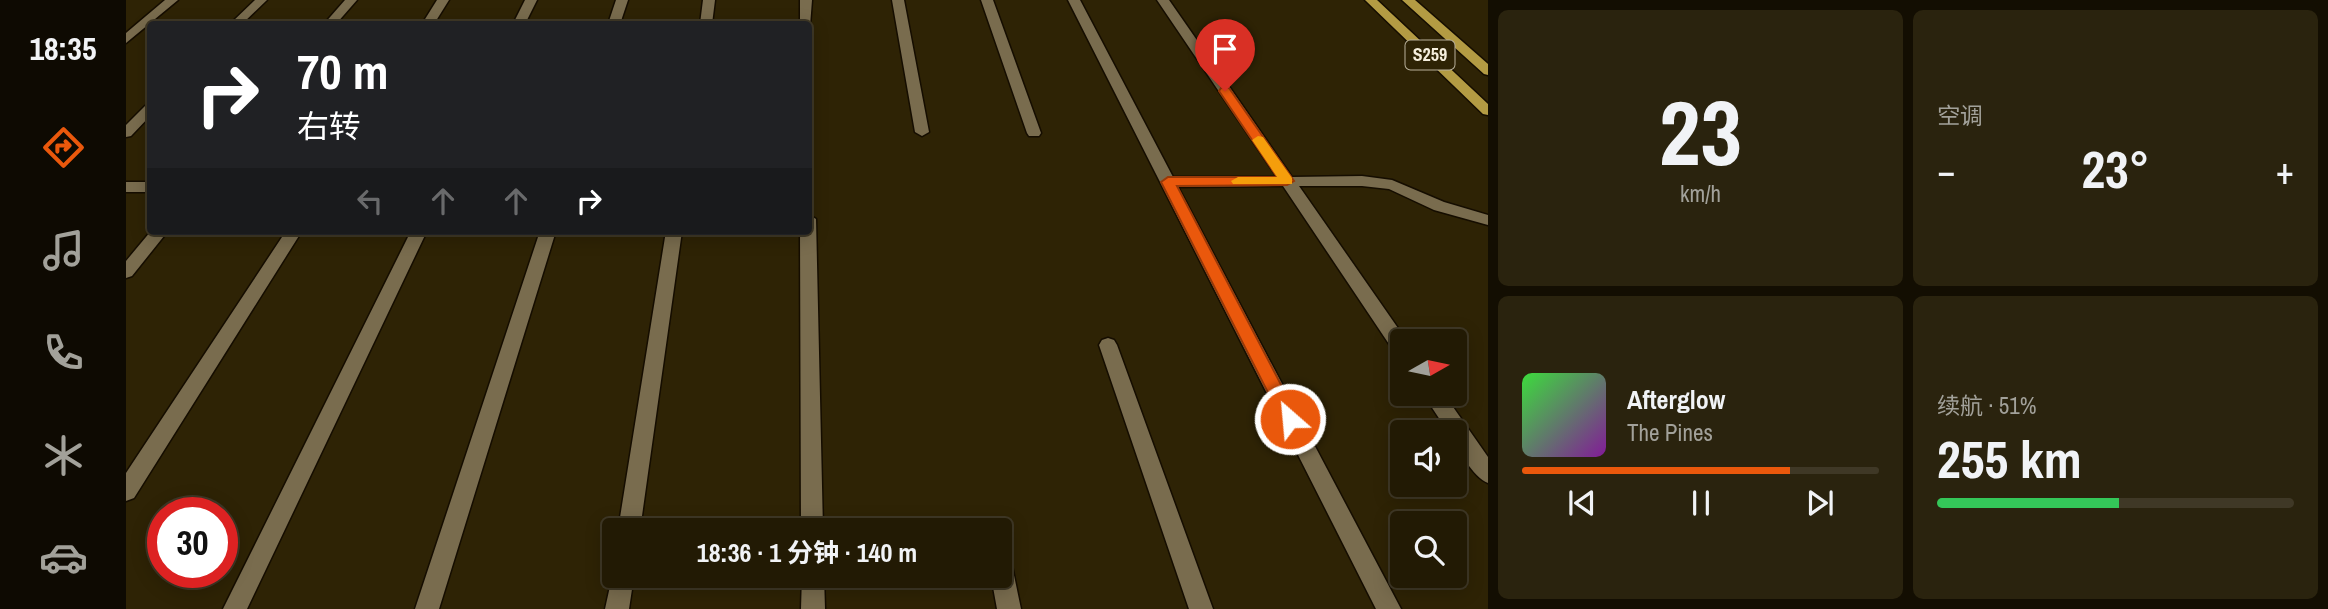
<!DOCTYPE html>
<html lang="zh">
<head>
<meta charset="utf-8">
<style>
	:root { --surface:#221a04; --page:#2a230e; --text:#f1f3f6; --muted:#a2a19a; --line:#3f3826; --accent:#ea580c }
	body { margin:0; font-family:"Archivo Narrow","Noto Sans SC",sans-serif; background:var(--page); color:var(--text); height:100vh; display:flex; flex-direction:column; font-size:26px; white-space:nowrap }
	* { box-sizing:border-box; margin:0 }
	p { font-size:23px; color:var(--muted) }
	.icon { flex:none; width:38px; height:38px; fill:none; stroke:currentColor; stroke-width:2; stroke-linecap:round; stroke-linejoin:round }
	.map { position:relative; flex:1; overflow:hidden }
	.drawer { display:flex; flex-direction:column; gap:10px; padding:10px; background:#130e02; width:840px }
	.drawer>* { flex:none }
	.top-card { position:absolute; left:21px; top:21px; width:665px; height:214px; border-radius:7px; box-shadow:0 4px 18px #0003,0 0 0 2px var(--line); background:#202124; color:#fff; overflow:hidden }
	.needle { width:46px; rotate:81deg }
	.fabs { position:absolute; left:1264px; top:329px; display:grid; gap:14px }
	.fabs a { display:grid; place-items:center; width:77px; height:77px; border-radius:7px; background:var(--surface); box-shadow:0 4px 18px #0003,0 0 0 2px var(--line); font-size:35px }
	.speed { position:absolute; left:21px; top:497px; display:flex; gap:14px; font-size:35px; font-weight:700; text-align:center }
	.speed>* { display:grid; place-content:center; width:91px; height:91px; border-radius:50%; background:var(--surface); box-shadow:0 4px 18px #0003,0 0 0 2px var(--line); line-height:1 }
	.speed .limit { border:10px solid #d22; background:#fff; color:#111 }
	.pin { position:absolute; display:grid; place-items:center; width:60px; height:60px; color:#fff; margin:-72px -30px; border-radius:50% 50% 50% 0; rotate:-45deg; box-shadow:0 0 7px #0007 }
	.pin .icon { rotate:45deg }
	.me { position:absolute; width:77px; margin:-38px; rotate:333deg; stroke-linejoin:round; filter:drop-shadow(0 0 5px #0008) }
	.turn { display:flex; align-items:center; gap:24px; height:147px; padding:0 35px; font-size:32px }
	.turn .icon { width:91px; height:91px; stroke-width:2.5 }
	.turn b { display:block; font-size:49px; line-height:60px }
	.lanes { display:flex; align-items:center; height:66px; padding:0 35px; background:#0003; justify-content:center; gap:35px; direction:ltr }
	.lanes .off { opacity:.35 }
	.big { font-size:52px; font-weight:700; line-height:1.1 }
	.drawer .widget { flex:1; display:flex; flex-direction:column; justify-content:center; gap:10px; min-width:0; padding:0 24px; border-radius:10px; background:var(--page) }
	.drawer .dial { align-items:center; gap:0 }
	.dial b { font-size:91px; line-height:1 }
	.song { display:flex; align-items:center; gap:21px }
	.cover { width:84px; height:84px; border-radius:10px; background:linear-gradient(135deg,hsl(120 70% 55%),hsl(290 70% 35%)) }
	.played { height:7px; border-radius:4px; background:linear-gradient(90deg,var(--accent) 75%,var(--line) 75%) }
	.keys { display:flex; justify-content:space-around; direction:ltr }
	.heat { display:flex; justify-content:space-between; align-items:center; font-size:38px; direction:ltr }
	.charge { height:10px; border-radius:5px; background:linear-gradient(90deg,#34c759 51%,var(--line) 0) }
	.drawer .tiles { flex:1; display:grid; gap:10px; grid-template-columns:repeat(2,1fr) }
	.trip { position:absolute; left:476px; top:518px; width:410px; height:70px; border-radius:7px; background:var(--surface); box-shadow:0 4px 18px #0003,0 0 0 2px var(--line); font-weight:700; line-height:70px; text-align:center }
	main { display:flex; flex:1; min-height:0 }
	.dock { display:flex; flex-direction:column; width:126px; justify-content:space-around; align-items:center; background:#0e0a02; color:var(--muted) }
	.dock .icon { width:49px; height:49px }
	.dock .selected { color:var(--accent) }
	.dock b { font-size:32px; color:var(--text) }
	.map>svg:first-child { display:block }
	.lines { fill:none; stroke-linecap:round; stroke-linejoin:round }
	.street-casing { stroke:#150d00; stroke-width:3 }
	.primary-casing { stroke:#150d00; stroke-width:3 }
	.street { fill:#796c4e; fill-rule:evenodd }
	.primary { fill:#b39b43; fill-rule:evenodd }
	.route { fill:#ea580c; stroke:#983908; stroke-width:2 }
	.slow { fill:#f59e0b }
	.labels { text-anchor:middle; stroke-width:7; stroke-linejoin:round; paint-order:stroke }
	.shield { fill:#2e2305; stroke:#b9b19c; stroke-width:2 }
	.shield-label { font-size:18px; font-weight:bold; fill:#f5eedd }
</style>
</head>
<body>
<main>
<nav class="dock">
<b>18:35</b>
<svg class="icon selected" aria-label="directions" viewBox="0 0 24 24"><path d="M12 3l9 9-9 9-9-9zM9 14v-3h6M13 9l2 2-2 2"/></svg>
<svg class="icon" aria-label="music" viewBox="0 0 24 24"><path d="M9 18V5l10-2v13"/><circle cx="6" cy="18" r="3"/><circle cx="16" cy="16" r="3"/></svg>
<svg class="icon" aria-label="phone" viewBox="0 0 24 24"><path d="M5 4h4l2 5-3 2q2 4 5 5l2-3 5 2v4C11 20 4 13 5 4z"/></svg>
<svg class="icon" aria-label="climate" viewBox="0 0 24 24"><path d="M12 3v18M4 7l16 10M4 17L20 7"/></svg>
<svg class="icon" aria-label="car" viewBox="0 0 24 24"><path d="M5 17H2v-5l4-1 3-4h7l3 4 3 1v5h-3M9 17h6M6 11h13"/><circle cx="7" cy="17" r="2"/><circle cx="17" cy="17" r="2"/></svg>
</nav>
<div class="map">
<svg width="1362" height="609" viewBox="0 0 1362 609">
	<rect width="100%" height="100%" fill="#2e2305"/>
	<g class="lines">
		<g class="street-casing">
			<path id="street" d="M39,0h13l-52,43v-10z
				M129,0h12l-25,24h-12z
				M219,0h12l-21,24h-12z
				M311,0h12l-15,24h-12z
				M399,0h12l-12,24h-12z
				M490,0h12l-8,24h-12z
				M577,0h12l-3,24h-12z
				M674,0h12l-2,26 -10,-2z
				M766,0h12l25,132 -7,4 -7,-4z
				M855,0h12l48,133 -2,3h-10l-2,-3z
				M942,0h12l93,177h104l-120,-177h12l123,177 70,-1 30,4 52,22 44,13v10l-54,-15 -45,-21 -27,-3h-63l108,155h-5v14l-7,-2 -112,-167 -105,1 223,422h-25z
				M24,105v11l-19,20 -5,1v-12l19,-19z
				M0,182h24v10h-24z
				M682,214l8,5 7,311h-22l-1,-299h8z
				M25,231h17l-36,45 -6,2v-17z
				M160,231h16l-168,267 -8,3v-28z
				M285,231h16l-180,378h-24z
				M414,231h16l-117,378h-24z
				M540,231h16l-42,299h-22z
				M982,338l6,2 3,5 96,264h-24l-90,-264 3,-5z
				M1297,394h21l44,63v26c-14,-5 -34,-36 -34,-51h-6z
				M873,545l8,3 3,8 11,53h-24l-6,-33h8z
				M488,568v8h20l-5,33h-24z
				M676,576h22l1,33h-24z"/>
		</g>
		<g class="primary-casing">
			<path id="primary" d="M1239,0h12l111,104v11l-5,-1z
				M1276,0h13l73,64v11l-4,-1z"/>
		</g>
		<use href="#street" class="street"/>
		<use href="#primary" class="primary"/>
	</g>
	<path class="route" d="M1095,88h8l65,93 -7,4 -110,1 122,233 -2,5 -7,3 -6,-3 -123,-242 7,-5h109l-58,-86z"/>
	<path class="slow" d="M1132,136l5,1 29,41v6h-59l-2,-3 7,-4h39l-25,-37z"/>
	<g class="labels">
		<rect class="shield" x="1279.5" y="40.5" width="49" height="29" rx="5"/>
		<g class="shield-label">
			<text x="1304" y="61">S259</text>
		</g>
	</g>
</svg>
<div class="fabs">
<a><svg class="needle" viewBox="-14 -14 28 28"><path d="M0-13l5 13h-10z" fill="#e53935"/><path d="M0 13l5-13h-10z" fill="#a2a19a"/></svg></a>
<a><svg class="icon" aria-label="sound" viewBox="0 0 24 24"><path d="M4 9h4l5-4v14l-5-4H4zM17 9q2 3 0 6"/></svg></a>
<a><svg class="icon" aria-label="search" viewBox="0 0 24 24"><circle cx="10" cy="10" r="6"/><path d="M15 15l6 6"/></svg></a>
</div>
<div class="speed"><div class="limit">30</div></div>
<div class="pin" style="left:1099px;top:91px;background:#d93025"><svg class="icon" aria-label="arrive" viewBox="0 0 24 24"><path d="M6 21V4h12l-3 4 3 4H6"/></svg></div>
<svg class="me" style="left:1164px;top:419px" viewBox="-20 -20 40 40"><circle r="17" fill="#ea580c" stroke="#fff" stroke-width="3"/><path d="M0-11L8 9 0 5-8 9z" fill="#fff"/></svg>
<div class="trip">18:36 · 1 分钟 · 140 m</div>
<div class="top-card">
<div class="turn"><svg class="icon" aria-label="right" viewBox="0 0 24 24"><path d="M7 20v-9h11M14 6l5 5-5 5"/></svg><div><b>70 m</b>右转</div></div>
<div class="lanes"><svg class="icon off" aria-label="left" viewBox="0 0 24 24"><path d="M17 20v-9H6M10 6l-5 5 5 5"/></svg><svg class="icon off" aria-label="ahead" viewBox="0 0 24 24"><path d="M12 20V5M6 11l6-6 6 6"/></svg><svg class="icon off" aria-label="ahead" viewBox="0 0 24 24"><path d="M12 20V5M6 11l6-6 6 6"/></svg><svg class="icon" aria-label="right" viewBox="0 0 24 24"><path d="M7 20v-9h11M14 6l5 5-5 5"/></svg></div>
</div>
</div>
<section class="drawer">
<div class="tiles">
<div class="widget dial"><b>23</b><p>km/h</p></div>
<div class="widget"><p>空调</p>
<div class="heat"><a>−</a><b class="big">23°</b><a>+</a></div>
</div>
<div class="widget">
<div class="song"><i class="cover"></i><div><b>Afterglow</b><p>The Pines</p></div></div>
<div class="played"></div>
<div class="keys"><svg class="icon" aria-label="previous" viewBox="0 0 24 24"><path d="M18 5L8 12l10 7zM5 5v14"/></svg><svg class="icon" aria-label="pause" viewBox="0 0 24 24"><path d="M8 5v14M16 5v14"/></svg><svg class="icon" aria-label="next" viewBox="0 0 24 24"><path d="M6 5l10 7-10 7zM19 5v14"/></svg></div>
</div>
<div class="widget"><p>续航 · 51%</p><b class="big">255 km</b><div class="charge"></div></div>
</div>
</section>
</main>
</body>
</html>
